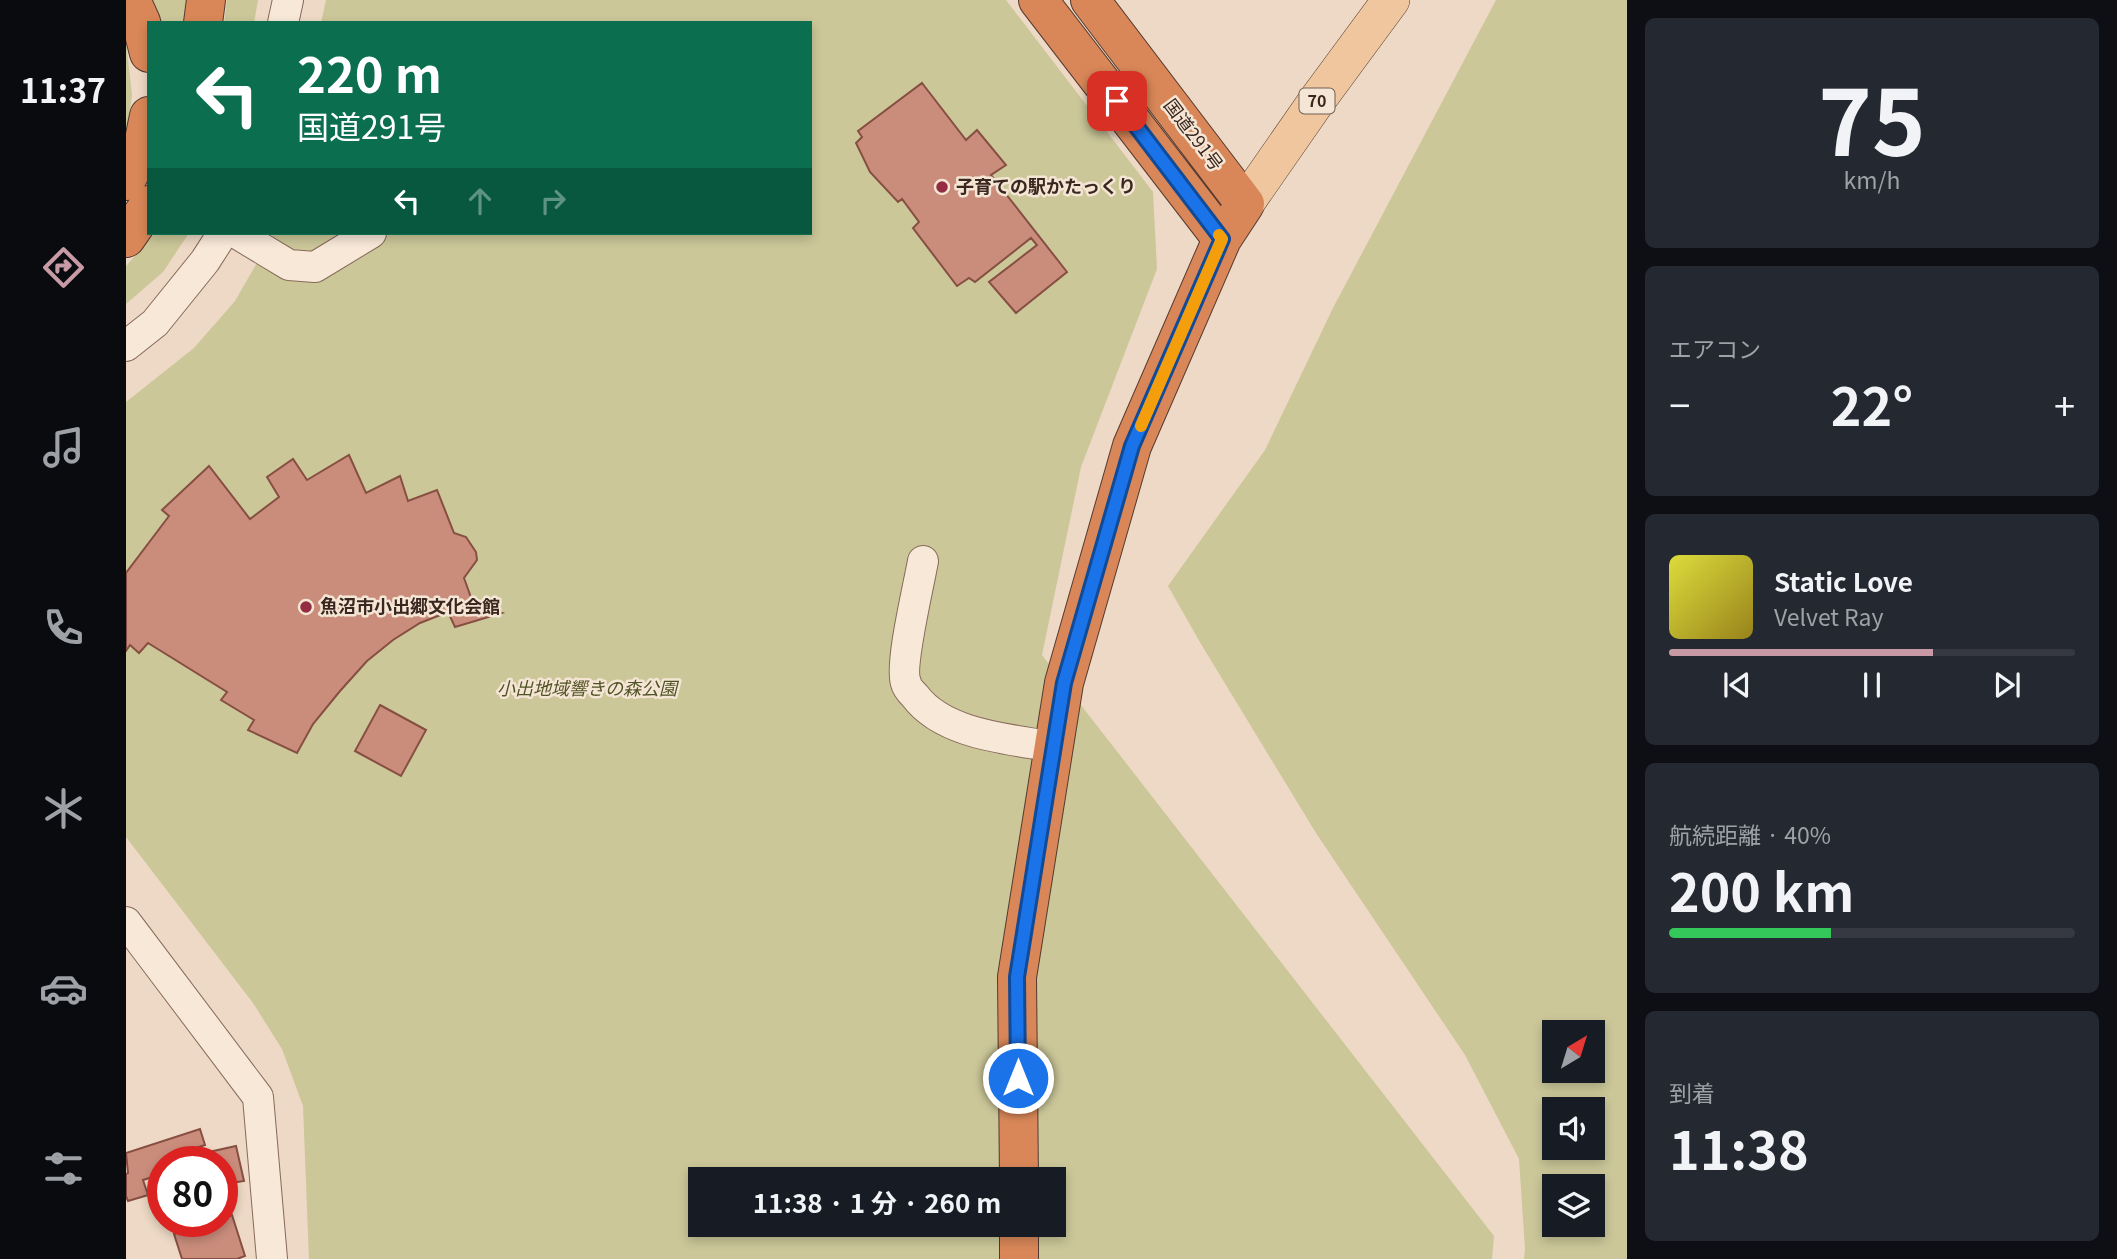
<!DOCTYPE html>
<html lang="ja">
<head>
<meta charset="utf-8">
<style>
	:root { --surface:#171b24; --page:#242831; --text:#f1f3f6; --muted:#9ea1a6; --line:#363941; --accent:#c79aa5 }
	body { margin:0; font-family:Georgia,"Noto Sans JP",serif; background:var(--page); color:var(--text); height:100vh; display:flex; flex-direction:column; font-size:26px; white-space:nowrap }
	* { box-sizing:border-box; margin:0 }
	p { font-size:23px; color:var(--muted) }
	.icon { flex:none; width:38px; height:38px; fill:none; stroke:currentColor; stroke-width:2; stroke-linecap:round; stroke-linejoin:round }
	.map { position:relative; flex:1; overflow:hidden }
	.side { display:flex; flex-direction:column; gap:18px; padding:18px; background:#0d0f14; width:490px }
	.side>* { flex:none }
	.hud { position:absolute; left:21px; top:21px; width:665px; height:214px; border-radius:0px; box-shadow:0 4px 10px #0003; background:#0b6e4f; color:#fff; overflow:hidden }
	.needle { width:46px; rotate:38deg }
	.tools { position:absolute; left:1416px; top:1020px; display:grid; gap:14px }
	.tools a { display:grid; place-items:center; width:63px; height:63px; border-radius:0px; background:var(--surface); box-shadow:0 4px 10px #0003; font-size:35px }
	.speed { position:absolute; left:21px; top:1146px; display:flex; gap:14px; font-size:35px; font-weight:700; text-align:center }
	.speed>* { display:grid; place-content:center; width:91px; height:91px; border-radius:50%; background:var(--surface); box-shadow:0 4px 10px #0003; line-height:1 }
	.speed .limit { border:10px solid #d22; background:#fff; color:#111 }
	.pin { position:absolute; display:grid; place-items:center; width:60px; height:60px; color:#fff; margin:-30px; border-radius:14px; box-shadow:0 4px 10px #0006 }
	.me { position:absolute; width:77px; margin:-38px; rotate:0deg; stroke-linejoin:round; filter:drop-shadow(0 0 5px #0008) }
	.turn { display:flex; align-items:center; gap:24px; height:147px; padding:0 35px; font-size:32px }
	.turn .icon { width:91px; height:91px; stroke-width:2.5 }
	.turn b { display:block; font-size:49px; line-height:60px }
	.lanes { display:flex; align-items:center; height:66px; padding:0 35px; background:#0003; justify-content:center; gap:35px; direction:ltr }
	.lanes .off { opacity:.35 }
	.big { font-size:52px; font-weight:700; line-height:1.1 }
	.side .tile { flex:1; display:flex; flex-direction:column; justify-content:center; gap:10px; min-width:0; padding:0 24px; border-radius:10px; background:var(--page) }
	.side .dial { align-items:center; gap:0 }
	.dial b { font-size:91px; line-height:1 }
	.song { display:flex; align-items:center; gap:21px }
	.cover { width:84px; height:84px; border-radius:10px; background:linear-gradient(135deg,hsl(60 70% 55%),hsl(50 70% 35%)) }
	.played { height:7px; border-radius:4px; background:linear-gradient(90deg,var(--accent) 65%,var(--line) 65%) }
	.keys { display:flex; justify-content:space-around; direction:ltr }
	.heat { display:flex; justify-content:space-between; align-items:center; font-size:38px; direction:ltr }
	.charge { height:10px; border-radius:5px; background:linear-gradient(90deg,#34c759 40%,var(--line) 0) }
	.trip { position:absolute; left:562px; top:1167px; width:378px; height:70px; border-radius:0px; background:var(--surface); box-shadow:0 4px 10px #0003; font-weight:700; line-height:70px; text-align:center }
	main { display:flex; flex:1; min-height:0 }
	.dock { display:flex; flex-direction:column; width:126px; justify-content:space-around; align-items:center; background:#090b0e; color:var(--muted) }
	.dock .icon { width:49px; height:49px }
	.dock .current { color:var(--accent) }
	.dock b { font-size:32px; color:var(--text) }
	.map>svg:first-child { display:block }
	.green { fill:#cbc799; fill-rule:evenodd }
	.building { fill:#ca8d7c; stroke:#864f42; stroke-width:2 }
	.lines { fill:none; stroke-linecap:round; stroke-linejoin:round }
	.minor-casing { stroke:#876a5b; stroke-width:32 }
	.major-casing { stroke:#553a30; stroke-width:38 }
	.highway-casing { stroke:#553a30; stroke-width:40 }
	.minor { stroke:#f8e8d8; stroke-width:30 }
	.major { stroke:#efc69e; stroke-width:37 }
	.highway { stroke:#d98758; stroke-width:38 }
	.route-casing { stroke:#114b97; stroke-width:18 }
	.route { stroke:#1a73e8; stroke-width:12 }
	.slow { stroke:#f59e0b; stroke-width:12 }
	.poi-dot { fill:#942d42; stroke:#f4e5d4; stroke-width:2.5 }
	.labels { text-anchor:middle; stroke-width:5; stroke-linejoin:round; paint-order:stroke }
	.shield { fill:#f4e5d4; stroke:#705f55; stroke-width:2 }
	.shield-label { font-size:16px; font-weight:bold; fill:#38261f }
	.street-label { font-size:18px; fill:#38261f; stroke:#f4e5d4 }
	.poi-label { font-size:18px; font-weight:bold; fill:#38261f; stroke:#f4e5d4; text-anchor:start }
	.park-label { font-size:18px; font-style:italic; fill:#515326; stroke:#f4e5d4 }
</style>
</head>
<body>
<main>
<nav class="dock">
<b>11:37</b>
<svg class="icon current" aria-label="directions" viewBox="0 0 24 24"><path d="M12 3l9 9-9 9-9-9zM9 14v-3h6M13 9l2 2-2 2"/></svg>
<svg class="icon" aria-label="music" viewBox="0 0 24 24"><path d="M9 18V5l10-2v13"/><circle cx="6" cy="18" r="3"/><circle cx="16" cy="16" r="3"/></svg>
<svg class="icon" aria-label="phone" viewBox="0 0 24 24"><path d="M5 4h4l2 5-3 2q2 4 5 5l2-3 5 2v4C11 20 4 13 5 4z"/></svg>
<svg class="icon" aria-label="climate" viewBox="0 0 24 24"><path d="M12 3v18M4 7l16 10M4 17L20 7"/></svg>
<svg class="icon" aria-label="car" viewBox="0 0 24 24"><path d="M5 17H2v-5l4-1 3-4h7l3 4 3 1v5h-3M9 17h6M6 11h13"/><circle cx="7" cy="17" r="2"/><circle cx="17" cy="17" r="2"/></svg>
<svg class="icon" aria-label="filters" viewBox="0 0 24 24"><path d="M4 7h16M4 17h16"/><circle cx="9" cy="7" r="2"/><circle cx="15" cy="17" r="2"/></svg>
</nav>
<div class="map">
<svg width="1501" height="1259" viewBox="0 0 1501 1259">
	<rect width="100%" height="100%" fill="#edd9c5"/>
	<path class="green" d="M26,0h37l-3,23h-26z
		M101,0h31l-4,23h-30z
		M200,0h680l147,192 4,77 -76,198 -39,188 452,581 -2,23h-1183l-6,-153 -21,-57 -29,-46 -127,-166v-435l68,-54 41,-47 39,-68h536v-210h-489zM574,1180h354v45h-354z
		M1370,0h131v1259h-103l1,-10 -6,-90 -54,-104 -149,-222 -115,-189 -33,-58 97,-136 68,-142zM1466,1032v39h-38v-39zM1428,1110h38v38h-38zM1466,1186v39h-38v-39z
		M0,42l6,53 -6,44z
		M29,233h34l-26,39 -37,32v-38z"/>
	<path class="building" d="M796,83l44,57 11,-10 29,35 -15,10 76,97 -51,41 -27,-31 48,-37 -6,-7 -56,44 -6,-4 -12,8 -44,-58 6,-6 -17,-23 -4,3 -28,-30 -14,-29 6,-6 -4,-6z
		M223,455l17,38 34,-17 8,25 29,-11 17,43 12,4 10,15 1,8 -13,18 9,25 29,10 -47,14 -7,-15 -28,11 -27,17 -26,21 -27,30 -27,33 -16,29 -49,-23 6,-10 -33,-20 6,-8 -79,-49 -9,10 -9,-8 -4,6v-78l43,-57 -7,-6 47,-44 41,53 29,-22 -12,-20 26,-18 14,21z
		M254,705l46,25 -25,46 -46,-25z
		M74,1129l5,16 -26,8 3,9h-19v12l-20,6 5,15 -20,6 -2,-5v-22l2,-1 -2,-20z
		M110,1146l8,35 -13,2 3,14 -12,3v-38h-35l-1,-5z
		M106,1215l13,41 -8,3h-55l-8,-25 38,-12h10v-4z"/>
	<g class="lines">
		<g class="minor-casing">
			<path id="minor" d="M157,23l5,-23
				M110,233l53,32 26,2 56,-34
				M0,346l29,-23 50,-62 18,-28
				M797,561c-4,23 -24,106 -17,122 1,5 6,10 9,13 29,39 95,43 139,51
				M0,922l132,175 14,162"/>
		</g>
		<g class="major-casing">
			<path id="major" d="M1119,204l73,-105 73,-99"/>
		</g>
		<g class="highway-casing">
			<path id="highway" d="M5,0l10,22 8,31
				M912,0l184,239
				M77,23l3,-23
				M0,181l17,-36 6,-29
				M0,238l23,-33
				M893,1180l-2,-203 47,-294 68,-237 90,-207 23,-35 -155,-204
				M893,1225v34"/>
		</g>
		<use href="#minor" class="minor"/>
		<use href="#major" class="major"/>
		<use href="#highway" class="highway"/>
	</g>
	<g class="lines">
		<g class="route-casing">
			<path id="route" d="M892,1078l-1,-101 47,-294 68,-237 90,-207 -105,-138"/>
		</g>
		<use href="#route" class="route"/>
		<path class="slow" d="M1015,426l81,-187 -3,-4"/>
	</g>
	<g class="poi-dot">
		<circle cx="816" cy="187" r="7"/>
		<circle cx="180" cy="607" r="7"/>
	</g>
	<g class="labels">
		<rect class="shield" x="1173.5" y="88.5" width="35" height="25" rx="5"/>
		<g class="shield-label">
			<text x="1191" y="107">70</text>
		</g>
		<g class="street-label">
			<text transform="translate(1067 135) rotate(53)" y="6">国道291号</text>
		</g>
		<g class="poi-label">
			<text x="830" y="193">子育ての駅かたっくり</text>
			<text x="194" y="613">魚沼市小出郷文化会館</text>
		</g>
		<g class="park-label">
			<text x="461" y="695">小出地域響きの森公園</text>
		</g>
	</g>
</svg>
<div class="tools">
<a><svg class="needle" viewBox="-14 -14 28 28"><path d="M0-13l5 13h-10z" fill="#e53935"/><path d="M0 13l5-13h-10z" fill="#9ea1a6"/></svg></a>
<a><svg class="icon" aria-label="sound" viewBox="0 0 24 24"><path d="M4 9h4l5-4v14l-5-4H4zM17 9q2 3 0 6"/></svg></a>
<a><svg class="icon" aria-label="layers" viewBox="0 0 24 24"><path d="M12 4l9 5-9 5-9-5zM3 14l9 5 9-5"/></svg></a>
</div>
<div class="speed"><div class="limit">80</div></div>
<div class="pin" style="left:991px;top:101px;background:#d93025"><svg class="icon" aria-label="arrive" viewBox="0 0 24 24"><path d="M6 21V4h12l-3 4 3 4H6"/></svg></div>
<svg class="me" style="left:892px;top:1078px" viewBox="-20 -20 40 40"><circle r="17" fill="#1a73e8" stroke="#fff" stroke-width="3"/><path d="M0-11L8 9 0 5-8 9z" fill="#fff"/></svg>
<div class="trip">11:38 · 1 分 · 260 m</div>
<div class="hud">
<div class="turn"><svg class="icon" aria-label="left" viewBox="0 0 24 24"><path d="M17 20v-9H6M10 6l-5 5 5 5"/></svg><div><b>220 m</b>国道291号</div></div>
<div class="lanes"><svg class="icon" aria-label="left" viewBox="0 0 24 24"><path d="M17 20v-9H6M10 6l-5 5 5 5"/></svg><svg class="icon off" aria-label="ahead" viewBox="0 0 24 24"><path d="M12 20V5M6 11l6-6 6 6"/></svg><svg class="icon off" aria-label="right" viewBox="0 0 24 24"><path d="M7 20v-9h11M14 6l5 5-5 5"/></svg></div>
</div>
</div>
<section class="side">
<div class="tile dial"><b>75</b><p>km/h</p></div>
<div class="tile"><p>エアコン</p>
<div class="heat"><a>−</a><b class="big">22°</b><a>+</a></div>
</div>
<div class="tile">
<div class="song"><i class="cover"></i><div><b>Static Love</b><p>Velvet Ray</p></div></div>
<div class="played"></div>
<div class="keys"><svg class="icon" aria-label="previous" viewBox="0 0 24 24"><path d="M18 5L8 12l10 7zM5 5v14"/></svg><svg class="icon" aria-label="pause" viewBox="0 0 24 24"><path d="M8 5v14M16 5v14"/></svg><svg class="icon" aria-label="next" viewBox="0 0 24 24"><path d="M6 5l10 7-10 7zM19 5v14"/></svg></div>
</div>
<div class="tile"><p>航続距離 · 40%</p><b class="big">200 km</b><div class="charge"></div></div>
<div class="tile"><p>到着</p><b class="big">11:38</b></div>
</section>
</main>
</body>
</html>
